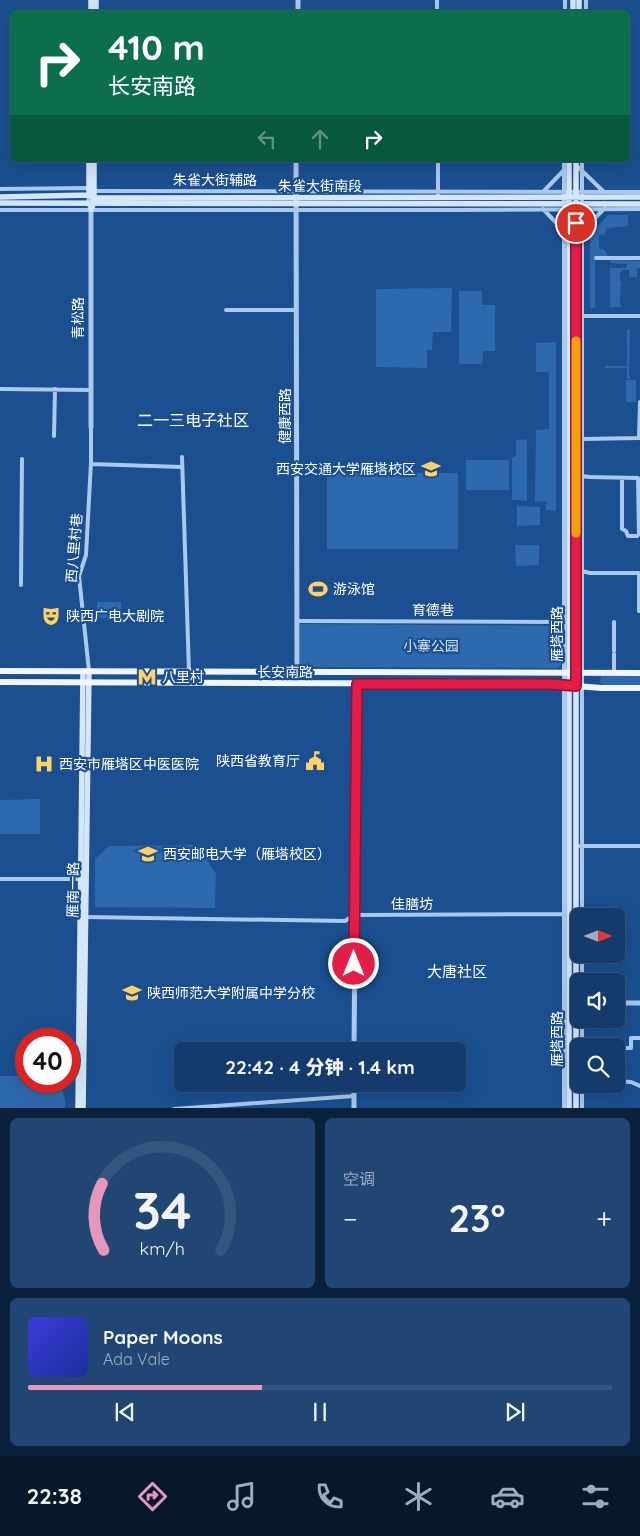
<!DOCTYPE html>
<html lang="zh">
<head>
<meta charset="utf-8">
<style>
	:root { --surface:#143b6b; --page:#214673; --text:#f1f3f6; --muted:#9dadc1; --line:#33557e; --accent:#e797bd }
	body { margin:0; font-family:Quicksand,"Noto Sans SC",sans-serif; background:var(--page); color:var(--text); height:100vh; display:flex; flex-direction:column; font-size:19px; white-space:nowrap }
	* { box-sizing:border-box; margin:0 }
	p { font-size:16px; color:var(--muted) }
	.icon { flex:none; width:28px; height:28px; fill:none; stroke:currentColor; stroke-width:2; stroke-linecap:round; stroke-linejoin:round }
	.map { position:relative; height:1108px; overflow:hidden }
	.side { display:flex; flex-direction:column; gap:10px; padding:10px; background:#0b203b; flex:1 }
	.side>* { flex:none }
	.guide { position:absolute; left:10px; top:10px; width:620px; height:152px; border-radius:8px; box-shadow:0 5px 20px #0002,0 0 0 1px var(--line); background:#0b6e4f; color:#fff; overflow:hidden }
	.needle { width:32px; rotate:90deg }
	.fabs { position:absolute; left:570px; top:908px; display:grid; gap:10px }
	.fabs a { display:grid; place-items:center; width:55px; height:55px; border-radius:8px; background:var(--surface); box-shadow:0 5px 20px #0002,0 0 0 1px var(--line); font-size:25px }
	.speed { position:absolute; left:15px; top:1028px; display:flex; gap:10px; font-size:25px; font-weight:700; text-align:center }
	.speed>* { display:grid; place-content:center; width:65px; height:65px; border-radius:50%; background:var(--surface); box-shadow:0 5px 20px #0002,0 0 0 1px var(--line); line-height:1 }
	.speed .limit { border:8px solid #d22; background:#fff; color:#111 }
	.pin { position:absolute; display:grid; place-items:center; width:42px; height:42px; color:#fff; margin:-21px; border:2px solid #fff; border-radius:50%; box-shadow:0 1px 5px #0007 }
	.me { position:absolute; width:55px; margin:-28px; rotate:0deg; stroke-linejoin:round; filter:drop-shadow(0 0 4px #0008) }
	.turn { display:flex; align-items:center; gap:18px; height:105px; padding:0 15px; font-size:22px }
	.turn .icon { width:65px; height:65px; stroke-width:2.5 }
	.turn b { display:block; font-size:35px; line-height:42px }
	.lanes { display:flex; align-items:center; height:48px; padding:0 15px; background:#0003; justify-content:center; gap:25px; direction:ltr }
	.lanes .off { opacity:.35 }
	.big { font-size:38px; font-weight:800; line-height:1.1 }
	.side .tile { flex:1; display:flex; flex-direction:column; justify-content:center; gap:8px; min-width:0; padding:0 18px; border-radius:8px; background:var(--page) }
	.side .dial { align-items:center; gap:0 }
	.dial svg { height:130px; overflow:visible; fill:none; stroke:var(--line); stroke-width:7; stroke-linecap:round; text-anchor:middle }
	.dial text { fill:var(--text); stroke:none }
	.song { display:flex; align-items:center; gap:15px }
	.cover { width:60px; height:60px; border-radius:8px; background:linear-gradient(135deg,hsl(240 70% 55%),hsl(230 70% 35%)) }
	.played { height:5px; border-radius:2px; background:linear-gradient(90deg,var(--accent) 40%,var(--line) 40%) }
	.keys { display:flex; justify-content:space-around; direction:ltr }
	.heat { display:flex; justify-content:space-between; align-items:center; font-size:28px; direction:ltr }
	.side .tiles { flex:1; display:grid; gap:10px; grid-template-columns:1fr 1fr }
	.tile:last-child { grid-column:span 2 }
	.trip { position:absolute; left:174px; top:1042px; width:292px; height:50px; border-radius:8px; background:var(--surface); box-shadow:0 5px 20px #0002,0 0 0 1px var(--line); font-weight:800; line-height:50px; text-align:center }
	.menu { display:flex; height:80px; justify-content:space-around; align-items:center; background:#08182b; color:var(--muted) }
	.menu .icon { width:35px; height:35px }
	.menu .current { color:var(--accent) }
	.menu b { font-size:22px; color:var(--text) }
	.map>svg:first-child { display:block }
	.green { fill:#2e69ad }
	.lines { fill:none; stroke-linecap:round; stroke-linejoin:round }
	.minor { stroke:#a9c9ee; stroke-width:4 }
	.tertiary { stroke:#a9c9ee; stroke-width:5 }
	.secondary { stroke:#d6e6fa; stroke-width:5.5 }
	.primary { stroke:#f0f6ff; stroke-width:6 }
	.route-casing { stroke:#92132f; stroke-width:12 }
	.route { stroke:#e11d48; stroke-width:9 }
	.slow { stroke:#f59e0b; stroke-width:9 }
	.labels { text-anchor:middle; stroke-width:4.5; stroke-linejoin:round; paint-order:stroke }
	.street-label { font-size:14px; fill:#fff; stroke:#1b4f8f }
	.poi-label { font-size:14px; fill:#fff; stroke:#1b4f8f; text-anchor:start }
	.park-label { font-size:14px; fill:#cfe3fa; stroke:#1b4f8f }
	.neighbourhood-label { font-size:15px; fill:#fff; stroke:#1b4f8f }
	.quarter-label { font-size:16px; fill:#fff; stroke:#1b4f8f }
</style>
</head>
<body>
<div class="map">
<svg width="640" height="1109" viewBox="0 0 640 1109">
	<rect width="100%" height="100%" fill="#1b4f8f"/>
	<path class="green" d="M608,215h20v11l-19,2 -3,1v3l-3,3h-4v14h4l4,4v4h-12v51h-5v-73z
		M610,260l30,1v7h-3v9h-8v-7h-7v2h-2v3h2l-2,1v6l2,1 -1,1 -1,17 1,6h-11v-39h16l1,-4 -17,-1z
		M452,288l-1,44h-18l-1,18h-5v18l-51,-1v-78z
		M459,291h23v14h13v46h-12l-1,13h-23z
		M627,330h3l-1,40 1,9h-3v-11h-22v-2h22z
		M556,342v169l-10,-1v-9l-11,1 1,-72 13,-1v-57h-13v-29z
		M626,380h10v22h-10z
		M527,439v62l-15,-1v-42l4,-2v-16z
		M466,460h43v30h-43z
		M327,472l131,1v76h-131z
		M517,506l23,1v18l-23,1z
		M515,545h24v20l-23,1z
		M97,602h24v16h-24z
		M300,624l263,2v36l-5,6 -258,-1z
		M640,675v10h-38l-2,-4 1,-5z
		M40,799v35h-40v-34z
		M198,845l18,29 -1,34 -120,-1v-48l14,-13z
		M0,1076h26v5c8,0 18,-1 25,0 12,2 15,18 14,27h-65z"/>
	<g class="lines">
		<path class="minor" d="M437,0v12
			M586,0v12
			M565,12v-12
			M564,160v949
			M582,160v756
			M576,165l28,27
			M0,189l89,-1 5,3h5l541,1
			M543,192l21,-22
			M438,194v-34
			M543,209l21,22
			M0,210h453l187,-1
			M582,231l23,-23
			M596,258h44
			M226,310h70
			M576,316h64
			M0,389l91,1
			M54,436l1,-47
			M582,439l57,-1 1,-36
			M182,457l7,215
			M91,464l91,3
			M582,476l8,1 48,1 1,56 -2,2h-9l-2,-5 -4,-2v-49
			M582,571l8,2h49v38
			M21,585l1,-126
			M297,621l268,1
			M614,622v29
			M614,654v19
			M89,671l-10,-95 7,-21 5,-93v-35
			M580,846h60
			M0,879h81
			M85,917l260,4 9,-6 210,-1
			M582,954v27
			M582,1019v27
			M616,1048h15v-10h9
			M616,1081l15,1 9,4
			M582,1084v25
			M174,1109l180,-13"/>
		<path class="tertiary" d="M298,0v12
			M296,160l1,513
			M89,195v8l2,6v218
			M616,1003h24
			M354,1051l3,-367
			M354,1084v25"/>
		<path class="secondary" d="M91,12v-12
			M96,12v-12
			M573,12v-12
			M579,12v-12
			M569,160v949
			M576,160v949
			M89,195v-35
			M0,197l89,-2 5,3 546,-1
			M0,203l640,1
			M91,209l3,-6v-43
			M78,1109l5,-438
			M83,1109l6,-438"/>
		<path class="primary" d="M0,671l640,2
			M0,682l550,2 52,4h38"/>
	</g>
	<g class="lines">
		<g class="route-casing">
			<path id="route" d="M354,964l3,-280h193l26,2v-463"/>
		</g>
		<use href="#route" class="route"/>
		<path class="slow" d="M576,341v192"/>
	</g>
	<defs>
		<g id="university-bare" transform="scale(1.5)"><path d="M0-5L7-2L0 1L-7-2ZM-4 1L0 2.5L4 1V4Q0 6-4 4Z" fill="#ffd166" stroke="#1b4f8f" stroke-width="2.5" paint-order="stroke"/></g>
		<g id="stadium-bare" transform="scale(1.5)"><path d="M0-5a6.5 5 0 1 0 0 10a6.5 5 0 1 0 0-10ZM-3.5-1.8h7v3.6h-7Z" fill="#ffd166" stroke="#1b4f8f" stroke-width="2.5" paint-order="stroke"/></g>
		<g id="theatre-bare" transform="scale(1.5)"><path d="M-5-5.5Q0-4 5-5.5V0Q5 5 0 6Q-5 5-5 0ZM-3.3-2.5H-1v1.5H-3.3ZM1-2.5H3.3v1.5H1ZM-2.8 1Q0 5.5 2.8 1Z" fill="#ffd166" stroke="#1b4f8f" stroke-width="2.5" paint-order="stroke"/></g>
		<g id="metro-bare" transform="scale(1.5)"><path d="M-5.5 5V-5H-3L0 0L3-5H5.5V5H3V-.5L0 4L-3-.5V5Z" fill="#ffd166" stroke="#1b4f8f" stroke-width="2.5" paint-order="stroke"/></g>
		<g id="civic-bare" transform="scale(1.5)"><path d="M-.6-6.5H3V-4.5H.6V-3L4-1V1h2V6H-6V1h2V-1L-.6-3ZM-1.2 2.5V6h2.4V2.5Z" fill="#ffd166" stroke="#1b4f8f" stroke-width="2.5" paint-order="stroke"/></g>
		<g id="hospital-bare" transform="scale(1.5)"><path d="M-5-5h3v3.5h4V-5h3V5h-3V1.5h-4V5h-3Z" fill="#ffd166" stroke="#1b4f8f" stroke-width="2.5" paint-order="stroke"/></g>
		<g id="school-bare" transform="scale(1.5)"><path d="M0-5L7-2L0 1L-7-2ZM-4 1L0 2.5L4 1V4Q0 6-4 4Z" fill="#ffd166" stroke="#1b4f8f" stroke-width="2.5" paint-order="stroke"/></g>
	</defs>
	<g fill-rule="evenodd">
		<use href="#university-bare" x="431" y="469"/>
		<use href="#stadium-bare" x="318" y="589"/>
		<use href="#theatre-bare" x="51" y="616"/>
		<use href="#metro-bare" x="147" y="677"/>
		<use href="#civic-bare" x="315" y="761"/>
		<use href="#hospital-bare" x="44" y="764"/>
		<use href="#university-bare" x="148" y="854"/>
		<use href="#school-bare" x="132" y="993"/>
	</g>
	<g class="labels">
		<g class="street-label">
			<text x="215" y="185">朱雀大街辅路</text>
			<text x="320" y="191">朱雀大街南段</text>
			<text transform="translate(78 318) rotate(-90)" y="5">青松路</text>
			<text transform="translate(285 416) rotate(-90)" y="5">健康西路</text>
			<text transform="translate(74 548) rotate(-85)" y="5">西八里村巷</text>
			<text x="433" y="615">育德巷</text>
			<text transform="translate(557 634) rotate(-90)" y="5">雁塔西路</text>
			<text x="285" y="677">长安南路</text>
			<text transform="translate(73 890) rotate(-89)" y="5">雁南一路</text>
			<text x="412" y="909">佳膳坊</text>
			<text transform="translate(557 1039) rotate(-90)" y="5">雁塔西路</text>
		</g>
		<g class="poi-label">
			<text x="416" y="474" text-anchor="end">西安交通大学雁塔校区</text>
			<text x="333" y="594">游泳馆</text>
			<text x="66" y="621">陕西广电大剧院</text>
			<text x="162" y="682">八里村</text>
			<text x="300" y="766" text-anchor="end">陕西省教育厅</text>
			<text x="59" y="769">西安市雁塔区中医医院</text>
			<text x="163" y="859">西安邮电大学（雁塔校区）</text>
			<text x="147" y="998">陕西师范大学附属中学分校</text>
		</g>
		<g class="park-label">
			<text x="431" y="651">小寨公园</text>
		</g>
		<g class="neighbourhood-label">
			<text x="457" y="977">大唐社区</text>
		</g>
		<g class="quarter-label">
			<text x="193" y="426">二一三电子社区</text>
		</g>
	</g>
</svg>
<div class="fabs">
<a><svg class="needle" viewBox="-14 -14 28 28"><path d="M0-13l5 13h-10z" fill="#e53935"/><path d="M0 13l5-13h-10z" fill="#9dadc1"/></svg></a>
<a><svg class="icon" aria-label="sound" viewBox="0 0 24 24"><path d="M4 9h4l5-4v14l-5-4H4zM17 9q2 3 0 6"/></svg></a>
<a><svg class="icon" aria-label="search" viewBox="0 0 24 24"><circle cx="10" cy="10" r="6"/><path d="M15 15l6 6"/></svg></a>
</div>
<div class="speed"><div class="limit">40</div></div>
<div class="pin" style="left:576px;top:223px;background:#d93025"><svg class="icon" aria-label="arrive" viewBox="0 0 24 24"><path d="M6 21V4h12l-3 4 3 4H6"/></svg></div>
<svg class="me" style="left:354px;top:964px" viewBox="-20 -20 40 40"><circle r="17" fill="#e11d48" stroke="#fff" stroke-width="3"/><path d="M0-11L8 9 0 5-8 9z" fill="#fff"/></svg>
<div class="trip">22:42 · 4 分钟 · 1.4 km</div>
<div class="guide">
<div class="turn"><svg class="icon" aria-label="right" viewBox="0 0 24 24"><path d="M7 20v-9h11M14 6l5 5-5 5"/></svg><div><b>410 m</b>长安南路</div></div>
<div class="lanes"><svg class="icon off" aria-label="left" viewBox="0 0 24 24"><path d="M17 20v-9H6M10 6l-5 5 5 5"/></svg><svg class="icon off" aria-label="ahead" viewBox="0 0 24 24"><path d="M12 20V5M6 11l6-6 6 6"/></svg><svg class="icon" aria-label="right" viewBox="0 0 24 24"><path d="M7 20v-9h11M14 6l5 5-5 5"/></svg></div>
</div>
</div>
<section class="side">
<div class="tiles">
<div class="tile dial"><svg viewBox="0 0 100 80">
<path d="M14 69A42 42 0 1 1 86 69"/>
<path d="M14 69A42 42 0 0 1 13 28" stroke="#e797bd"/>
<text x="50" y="56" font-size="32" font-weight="700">34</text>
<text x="50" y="72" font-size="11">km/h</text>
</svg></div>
<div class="tile"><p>空调</p>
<div class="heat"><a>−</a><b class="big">23°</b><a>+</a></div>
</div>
<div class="tile">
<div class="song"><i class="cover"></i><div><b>Paper Moons</b><p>Ada Vale</p></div></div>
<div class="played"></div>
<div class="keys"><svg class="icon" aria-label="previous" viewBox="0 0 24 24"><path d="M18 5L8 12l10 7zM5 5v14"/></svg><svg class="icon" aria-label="pause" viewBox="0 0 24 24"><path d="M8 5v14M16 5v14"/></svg><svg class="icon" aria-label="next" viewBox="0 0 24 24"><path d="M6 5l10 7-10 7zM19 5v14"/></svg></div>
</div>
</div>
</section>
<nav class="menu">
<b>22:38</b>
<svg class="icon current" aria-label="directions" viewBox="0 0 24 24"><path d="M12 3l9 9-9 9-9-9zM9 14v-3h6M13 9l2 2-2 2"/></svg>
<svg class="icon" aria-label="music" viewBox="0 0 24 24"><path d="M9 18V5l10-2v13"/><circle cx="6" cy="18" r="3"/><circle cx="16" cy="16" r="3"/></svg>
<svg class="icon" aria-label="phone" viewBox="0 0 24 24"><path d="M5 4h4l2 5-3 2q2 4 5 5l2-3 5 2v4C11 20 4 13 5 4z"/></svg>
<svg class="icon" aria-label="climate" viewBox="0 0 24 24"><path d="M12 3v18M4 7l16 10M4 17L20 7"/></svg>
<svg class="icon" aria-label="car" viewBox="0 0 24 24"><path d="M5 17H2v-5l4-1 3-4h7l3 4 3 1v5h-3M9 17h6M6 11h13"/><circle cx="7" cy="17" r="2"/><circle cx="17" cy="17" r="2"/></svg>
<svg class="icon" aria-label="filters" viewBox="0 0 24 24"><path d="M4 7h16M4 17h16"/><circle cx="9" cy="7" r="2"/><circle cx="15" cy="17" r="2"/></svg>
</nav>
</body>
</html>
